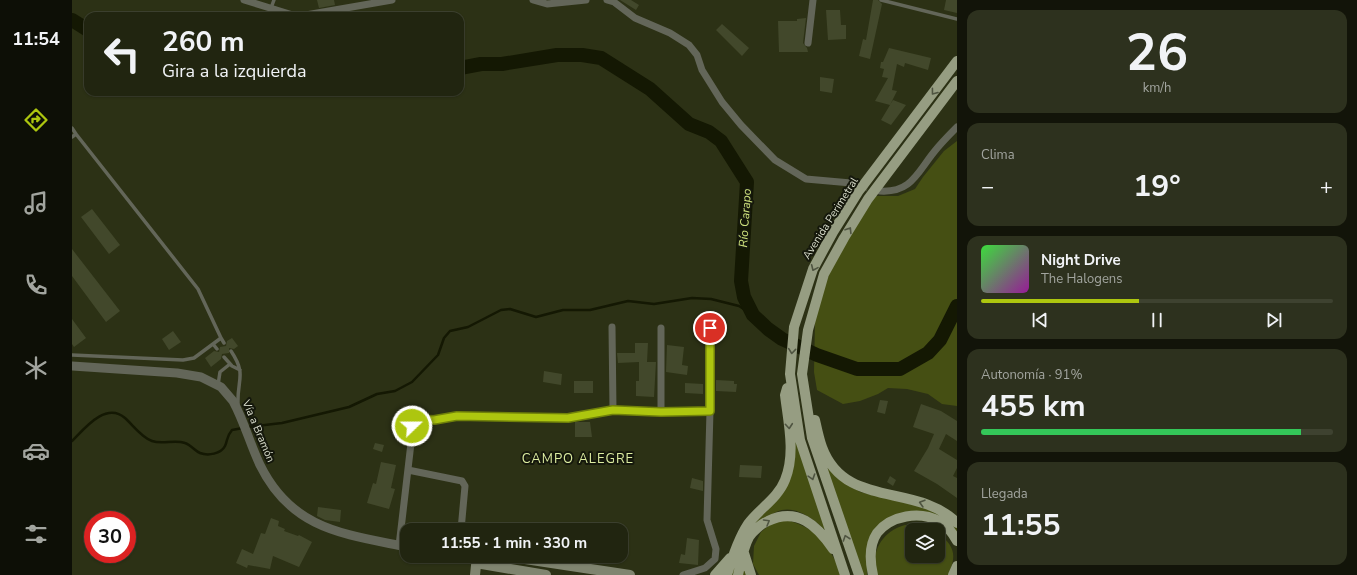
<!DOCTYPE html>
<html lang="es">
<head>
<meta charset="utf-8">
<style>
	:root { --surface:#212510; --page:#2d311e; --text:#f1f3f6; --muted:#a2a59f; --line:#3e4230; --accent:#adc60f }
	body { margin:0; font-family:"Nunito Sans",sans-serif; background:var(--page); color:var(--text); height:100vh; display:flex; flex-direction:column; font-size:15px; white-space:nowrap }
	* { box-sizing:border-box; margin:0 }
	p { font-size:13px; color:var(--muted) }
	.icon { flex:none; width:22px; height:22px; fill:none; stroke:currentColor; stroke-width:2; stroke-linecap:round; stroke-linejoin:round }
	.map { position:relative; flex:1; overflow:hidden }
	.panel { display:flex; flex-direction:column; gap:10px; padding:10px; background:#121409; width:400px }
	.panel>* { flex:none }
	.top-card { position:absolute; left:12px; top:12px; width:380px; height:84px; border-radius:12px; box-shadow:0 1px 3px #0004,0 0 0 1px var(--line); background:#212510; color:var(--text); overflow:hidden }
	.tools { position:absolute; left:833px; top:523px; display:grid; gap:8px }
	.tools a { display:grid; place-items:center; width:40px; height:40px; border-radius:8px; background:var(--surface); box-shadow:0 1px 3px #0004,0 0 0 1px var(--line); font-size:20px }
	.speed { position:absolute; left:12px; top:511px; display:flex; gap:8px; font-size:20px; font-weight:700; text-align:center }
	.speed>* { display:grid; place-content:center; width:52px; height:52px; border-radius:50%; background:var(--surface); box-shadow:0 1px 3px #0004,0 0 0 1px var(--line); line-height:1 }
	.speed .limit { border:6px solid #d22; background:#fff; color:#111 }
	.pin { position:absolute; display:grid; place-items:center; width:34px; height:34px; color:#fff; margin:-17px; border:2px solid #fff; border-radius:50%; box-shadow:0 1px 4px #0007 }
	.me { position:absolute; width:44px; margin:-22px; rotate:68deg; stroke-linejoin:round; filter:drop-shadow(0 0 3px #0008) }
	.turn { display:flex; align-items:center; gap:14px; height:84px; padding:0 12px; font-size:18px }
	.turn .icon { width:52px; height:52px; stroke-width:2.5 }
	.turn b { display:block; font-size:28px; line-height:34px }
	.big { font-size:30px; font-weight:700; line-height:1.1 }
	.panel .tile { flex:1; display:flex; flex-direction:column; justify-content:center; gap:6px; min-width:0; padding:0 14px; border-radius:12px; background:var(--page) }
	.panel .dial { align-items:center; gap:0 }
	.dial b { font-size:52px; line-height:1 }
	.song { display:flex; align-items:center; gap:12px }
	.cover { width:48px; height:48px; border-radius:6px; background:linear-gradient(135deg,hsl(120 70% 55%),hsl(300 70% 35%)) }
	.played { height:4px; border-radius:2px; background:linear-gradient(90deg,var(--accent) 45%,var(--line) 45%) }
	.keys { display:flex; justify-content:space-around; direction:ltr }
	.heat { display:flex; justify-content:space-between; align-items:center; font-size:22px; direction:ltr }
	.charge { height:6px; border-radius:3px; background:linear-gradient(90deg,#34c759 91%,var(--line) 0) }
	.trip { position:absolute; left:328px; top:523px; width:228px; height:40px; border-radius:12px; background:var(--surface); box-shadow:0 1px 3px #0004,0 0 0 1px var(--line); font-weight:700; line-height:40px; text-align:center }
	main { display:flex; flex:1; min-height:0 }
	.tabs { display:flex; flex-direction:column; width:72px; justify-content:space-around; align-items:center; background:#0d0f06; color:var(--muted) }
	.tabs .icon { width:28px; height:28px }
	.tabs .selected { color:var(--accent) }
	.tabs b { font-size:18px; color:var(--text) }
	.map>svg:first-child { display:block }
	.green { fill:#454f13 }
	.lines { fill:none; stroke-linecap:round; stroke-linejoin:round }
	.stream { stroke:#141803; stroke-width:2.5 }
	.river { stroke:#141803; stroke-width:14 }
	.building { fill:#42482b }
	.minor-tunnel { stroke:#464b31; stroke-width:7; stroke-dasharray:7 3.5; stroke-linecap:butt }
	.service { stroke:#636659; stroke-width:3.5 }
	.minor { stroke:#636659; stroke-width:7 }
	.tertiary { stroke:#636659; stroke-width:9 }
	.secondary { stroke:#808570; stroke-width:10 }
	.primary { stroke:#969d82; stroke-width:10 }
	.oneway { stroke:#4f5441 }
	.route-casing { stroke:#70810a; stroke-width:10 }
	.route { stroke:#adc60f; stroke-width:7 }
	.labels { text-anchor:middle; stroke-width:4; stroke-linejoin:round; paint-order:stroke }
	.street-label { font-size:11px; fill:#dbdfce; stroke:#15180c }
	.water-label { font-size:12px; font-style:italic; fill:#d0e47e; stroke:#15180c }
	.quarter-label { font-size:13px; letter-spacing:1px; fill:#ddeda1; stroke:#15180c }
</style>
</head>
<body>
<main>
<nav class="tabs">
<b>11:54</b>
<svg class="icon selected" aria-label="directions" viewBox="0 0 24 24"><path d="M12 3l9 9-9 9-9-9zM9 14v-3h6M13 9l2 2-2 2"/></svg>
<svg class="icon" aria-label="music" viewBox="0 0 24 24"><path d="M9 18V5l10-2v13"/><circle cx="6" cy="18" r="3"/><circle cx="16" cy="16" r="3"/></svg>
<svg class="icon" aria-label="phone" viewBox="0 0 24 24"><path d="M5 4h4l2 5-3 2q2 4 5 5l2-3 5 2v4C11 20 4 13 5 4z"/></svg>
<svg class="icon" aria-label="climate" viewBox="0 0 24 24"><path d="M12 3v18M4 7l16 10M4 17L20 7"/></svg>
<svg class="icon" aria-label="car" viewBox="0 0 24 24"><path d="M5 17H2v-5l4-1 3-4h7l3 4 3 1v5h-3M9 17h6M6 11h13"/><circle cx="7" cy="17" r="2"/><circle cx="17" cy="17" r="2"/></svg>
<svg class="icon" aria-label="filters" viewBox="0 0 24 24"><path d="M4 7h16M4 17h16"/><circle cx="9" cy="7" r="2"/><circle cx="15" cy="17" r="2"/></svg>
</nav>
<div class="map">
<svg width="885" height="575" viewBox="0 0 885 575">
	<rect width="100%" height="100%" fill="#2c3115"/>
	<path class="green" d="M885,141v265l-15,-2 -14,-10 -21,-5 -19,-1 -10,6 -18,7 -17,3 -26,-14 -3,-18 1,-51 8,-31 21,-54 28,-40h26l17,-7 8,-12 21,-26z
		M721,432l39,105c-13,-14 -36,-35 -56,-25 -12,6 -21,17 -31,26l3,37h-21l18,-41 35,-39z
		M754,464l13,14 21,14 78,19 19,16v13l-27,-22 -38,2 -25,32v23h-10z
		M715,520c34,10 40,25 56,55h-84l-6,-11 1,-18 7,-14 12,-10z
		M833,525l16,1 13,4h-22v26h26v-23c17,13 19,23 10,42h-74c-2,-24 7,-43 31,-50z"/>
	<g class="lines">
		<path class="stream" d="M176,427l34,-4 67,-16 28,-13 18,-3 17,-9 26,-27 6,-17 6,-7 18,-4 33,-17 9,-1 26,8 27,-7h27l38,-9 26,3 38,-6 19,1 28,7 14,9
			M0,441c12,-12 34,-40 53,-23 8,7 16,19 27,23 11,4 22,-2 33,2 6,2 10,8 15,10 8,3 21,1 25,-7 3,-6 1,-9 7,-16l11,-2"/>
		<path class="river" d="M0,20l16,10
			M388,68l21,-4h21l55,-9h25l19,3 49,31 39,35 20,8 12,9 26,41 -6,99 3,16 9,18 15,14 14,10 35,16 40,14h43l28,-16 12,-13 17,-34"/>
	</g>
	<path class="building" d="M245,0h17l1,5 -16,3z
		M548,0h11l8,5 -3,5z
		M801,0h5l4,4 -12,55 -11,-3 4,-17 3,1z
		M874,0h11v13l-13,-3z
		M754,10h14l1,15h5v14l-18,1z
		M734,18l-3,25 4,5 1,4h-29l-1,-31h19v-2z
		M650,24l27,24 -7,8 -26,-26z
		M817,48l42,10 -3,12 -23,-7 -1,4 -7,-3 -5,26 5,1 -7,14 -15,-4 13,-23 -6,-1 2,-8 -4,-1 1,-6h2z
		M748,77l14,2 -2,14 -12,-2z
		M821,100l13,5 -15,20 -10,-5z
		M20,209l28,36 -11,9 -28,-37z
		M0,249l48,62 -14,11 -34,-46z
		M0,319l14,19 -12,9 -2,-3z
		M101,331l8,11 -12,8 -7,-11z
		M160,338l6,8 -4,3 -5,-1v5l-7,1 -1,5 -10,8 -6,-9 9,-7 5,1 1,-5 6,-1 1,-5z
		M563,343h13l-1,19h9l-2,35 -18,-1v-15h3v-19l-21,1 -1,-10h18z
		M595,345l17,2 -2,18 6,1 -1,9 -21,-3z
		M472,371l18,3 -1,11 -18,-3z
		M644,380l18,1v3h3l-1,8 -20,-1z
		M502,381h19v12h-19z
		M613,383l18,1v10l-18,-1z
		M808,400l8,1 -3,13 -8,-2z
		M849,404l20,7 16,10v20l-11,-7 -7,15 18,11v8l-4,8 4,2v20l-20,-14 -23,-13 14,-23 6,-14 -21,-7z
		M503,422h15l2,15h-17z
		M303,443l9,2 -2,7 -9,-3z
		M309,462l15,3 -5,23 4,1 -6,20 -22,-6 6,-20 3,1z
		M668,465l22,1 -1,12 -22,-1z
		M818,476l6,4 -3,6 -6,-4z
		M620,478l11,3v10l-13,-3z
		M246,507l23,3 -1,12 -15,-2 -8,-4z
		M199,518l8,3 -1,5 7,3 -1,2 14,5 1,-1 13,7 -13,25 -26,-11 -3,13 -22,-4 -1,3 -11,-5 6,-14 11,5 8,-21 4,1z
		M615,538l12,2 -1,25 -19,-2 2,-9 4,1z"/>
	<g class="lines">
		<path class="minor-tunnel" d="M779,183l27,8"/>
		<path class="service" d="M809,0l76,19
			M199,8l3,-8
			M0,128l4,6
			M0,137l4,-3 122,155 23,49
			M141,344l4,5
			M159,351c16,24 6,28 7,53
			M0,355l111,5 11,-2 27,-20 3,5
			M152,357l8,9 8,4
			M146,385l2,-13 10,-8"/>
		<path class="minor" d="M172,0l52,16
			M461,0l14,4 39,-4
			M535,0l7,2 21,16 35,15 19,12 8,10 5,15 20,32 19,23 34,35 31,19 45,4
			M228,16l92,-16
			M736,43l5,-43
			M808,191c31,2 37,-18 54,-39 7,-9 15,-17 23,-25
			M540,327l1,83
			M589,412v-84
			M336,470l54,11 3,5 -4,44
			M327,546l14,-120 2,-5 4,-2 15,1 23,-4 111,2 45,-8 48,2 49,-1
			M611,575l22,-7 10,-9 1,-10 -9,-29 3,-109v-82"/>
		<path class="tertiary" d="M0,366l105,7 24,4 20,10 12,14c11,20 17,43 27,64 32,65 84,69 147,82"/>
		<path class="secondary" d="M433,556l125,19
			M404,563l70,12
			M403,575l2,-19"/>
		<path class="primary" d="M743,420c2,9 4,19 7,27 23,63 95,35 135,76
			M672,553l7,22
			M643,575l15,-17
			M655,575c5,-17 11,-36 21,-51 11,-15 30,-26 37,-44 11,-26 3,-59 0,-85l2,-7
			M666,575c3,-13 5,-27 11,-38 4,-6 12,-13 19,-16 29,-14 49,4 65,28
			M773,575l-45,-135 -10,-66 4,-47 19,-58 20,-37 25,-40 99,-131
			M787,575l-47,-137 -10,-64 6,-44 16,-56 20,-36 24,-39 89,-118
			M801,575c-3,-13 -4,-30 4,-42 14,-18 43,-22 62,-12 8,3 14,13 18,20
			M881,575l4,-9"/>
	</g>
	<defs><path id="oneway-chevron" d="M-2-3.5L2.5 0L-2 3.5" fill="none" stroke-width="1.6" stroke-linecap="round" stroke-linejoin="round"/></defs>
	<g class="oneway">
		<use href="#oneway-chevron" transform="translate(862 92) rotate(127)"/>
		<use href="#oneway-chevron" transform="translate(777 230) rotate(-58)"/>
		<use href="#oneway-chevron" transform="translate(742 268) rotate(114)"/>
		<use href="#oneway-chevron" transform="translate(720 351) rotate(96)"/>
		<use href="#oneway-chevron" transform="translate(717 426) rotate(85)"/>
		<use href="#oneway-chevron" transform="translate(740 477) rotate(72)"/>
		<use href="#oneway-chevron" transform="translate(850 503) rotate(-164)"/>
		<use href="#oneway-chevron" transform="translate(695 522) rotate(-30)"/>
		<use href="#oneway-chevron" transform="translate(774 538) rotate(-109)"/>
	</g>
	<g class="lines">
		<g class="route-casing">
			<path id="route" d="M340,426l1,-3 6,-4 15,1 23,-4 111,2 45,-8 48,2 49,-1v-83"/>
		</g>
		<use href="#route" class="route"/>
	</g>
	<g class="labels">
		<g class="street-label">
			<text transform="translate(758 218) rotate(-58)" y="4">Avenida Perimetral</text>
			<text transform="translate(187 431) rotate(67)" y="4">Vía a Bramón</text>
		</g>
		<g class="water-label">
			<text transform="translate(673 218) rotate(-86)" y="4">Río Carapo</text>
		</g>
		<g class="quarter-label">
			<text x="506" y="463">CAMPO ALEGRE</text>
		</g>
	</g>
</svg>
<div class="tools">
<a><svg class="icon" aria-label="layers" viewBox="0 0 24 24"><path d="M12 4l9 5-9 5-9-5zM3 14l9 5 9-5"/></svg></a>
</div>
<div class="speed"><div class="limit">30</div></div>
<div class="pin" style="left:638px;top:328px;background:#d93025"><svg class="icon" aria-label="arrive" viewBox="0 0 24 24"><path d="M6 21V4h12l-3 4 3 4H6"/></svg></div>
<svg class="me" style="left:340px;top:426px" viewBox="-20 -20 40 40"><circle r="17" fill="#adc60f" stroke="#fff" stroke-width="3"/><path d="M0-11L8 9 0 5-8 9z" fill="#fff"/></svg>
<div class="trip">11:55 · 1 min · 330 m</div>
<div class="top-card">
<div class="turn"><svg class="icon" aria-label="left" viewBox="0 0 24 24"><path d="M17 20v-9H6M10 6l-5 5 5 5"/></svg><div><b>260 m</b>Gira a la izquierda</div></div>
</div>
</div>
<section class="panel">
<div class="tile dial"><b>26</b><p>km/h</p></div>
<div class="tile"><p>Clima</p>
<div class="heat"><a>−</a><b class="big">19°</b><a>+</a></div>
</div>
<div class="tile">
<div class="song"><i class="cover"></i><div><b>Night Drive</b><p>The Halogens</p></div></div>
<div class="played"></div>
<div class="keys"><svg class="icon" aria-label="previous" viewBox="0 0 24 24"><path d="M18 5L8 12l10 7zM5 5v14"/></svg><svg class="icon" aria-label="pause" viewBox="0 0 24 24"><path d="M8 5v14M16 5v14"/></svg><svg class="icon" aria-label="next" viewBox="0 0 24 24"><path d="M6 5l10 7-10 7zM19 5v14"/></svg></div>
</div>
<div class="tile"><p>Autonomía · 91%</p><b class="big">455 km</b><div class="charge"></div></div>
<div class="tile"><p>Llegada</p><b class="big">11:55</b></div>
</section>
</main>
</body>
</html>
